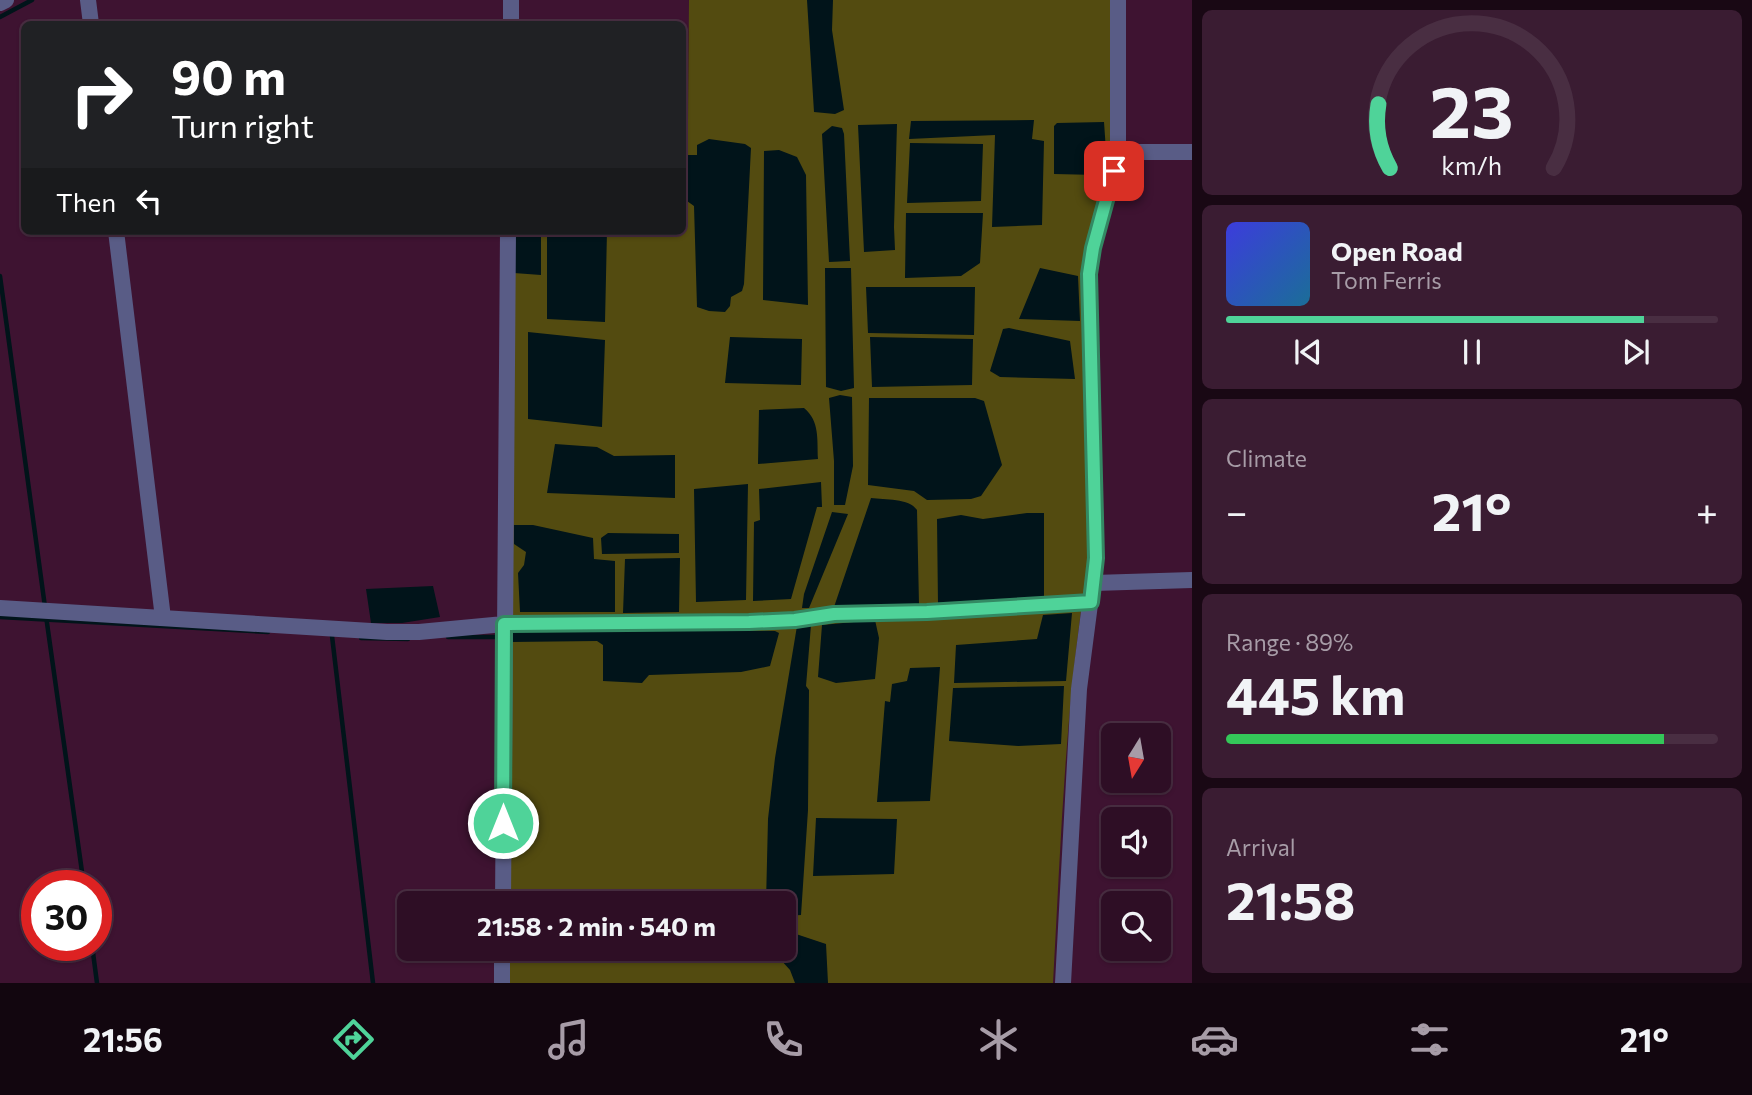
<!DOCTYPE html>
<html lang="en">
<head>
<meta charset="utf-8">
<style>
	:root { --surface:#2e0e25; --page:#3a1c32; --text:#f1f3f6; --muted:#a79ca7; --line:#492e42; --accent:#4fd399 }
	body { margin:0; font-family:Commissioner,sans-serif; background:var(--page); color:var(--text); height:100vh; display:flex; flex-direction:column; font-size:26px; white-space:nowrap }
	* { box-sizing:border-box; margin:0 }
	p { font-size:23px; color:var(--muted) }
	.icon { flex:none; width:38px; height:38px; fill:none; stroke:currentColor; stroke-width:2; stroke-linecap:round; stroke-linejoin:round }
	.map { position:relative; flex:1; overflow:hidden }
	.drawer { display:flex; flex-direction:column; gap:10px; padding:10px; background:#190814; width:560px }
	.drawer>* { flex:none }
	.hud { position:absolute; left:21px; top:21px; width:665px; height:214px; border-radius:10px; box-shadow:0 2px 5px #0004,0 0 0 2px var(--line); background:#202124; color:#fff; overflow:hidden }
	.needle { width:46px; rotate:191deg }
	.fabs { position:absolute; left:1101px; top:723px; display:grid; gap:14px }
	.fabs a { display:grid; place-items:center; width:70px; height:70px; border-radius:10px; background:var(--surface); box-shadow:0 2px 5px #0004,0 0 0 2px var(--line); font-size:35px }
	.speed { position:absolute; left:21px; top:870px; display:flex; gap:14px; font-size:35px; font-weight:700; text-align:center }
	.speed>* { display:grid; place-content:center; width:91px; height:91px; border-radius:50%; background:var(--surface); box-shadow:0 2px 5px #0004,0 0 0 2px var(--line); line-height:1 }
	.speed .limit { border:10px solid #d22; background:#fff; color:#111 }
	.pin { position:absolute; display:grid; place-items:center; width:60px; height:60px; color:#fff; margin:-30px; border-radius:14px; box-shadow:0 4px 10px #0006 }
	.me { position:absolute; width:77px; margin:-38px; rotate:0deg; stroke-linejoin:round; filter:drop-shadow(0 0 5px #0008) }
	.turn { display:flex; align-items:center; gap:24px; height:147px; padding:0 35px; font-size:32px }
	.turn .icon { width:91px; height:91px; stroke-width:2.5 }
	.turn b { display:block; font-size:49px; line-height:60px }
	.then { display:flex; align-items:center; height:66px; padding:0 35px; background:#0003; gap:14px; font-size:26px }
	.big { font-size:52px; font-weight:700; line-height:1.1 }
	.drawer .widget { flex:1; display:flex; flex-direction:column; justify-content:center; gap:10px; min-width:0; padding:0 24px; border-radius:10px; background:var(--page) }
	.drawer .dial { align-items:center; gap:0 }
	.dial svg { height:182px; overflow:visible; fill:none; stroke:var(--line); stroke-width:7; stroke-linecap:round; text-anchor:middle }
	.dial text { fill:var(--text); stroke:none }
	.song { display:flex; align-items:center; gap:21px }
	.cover { width:84px; height:84px; border-radius:10px; background:linear-gradient(135deg,hsl(240 70% 55%),hsl(200 70% 35%)) }
	.played { height:7px; border-radius:4px; background:linear-gradient(90deg,var(--accent) 85%,var(--line) 85%) }
	.keys { display:flex; justify-content:space-around; direction:ltr }
	.heat { display:flex; justify-content:space-between; align-items:center; font-size:38px; direction:ltr }
	.charge { height:10px; border-radius:5px; background:linear-gradient(90deg,#34c759 89%,var(--line) 0) }
	.trip { position:absolute; left:397px; top:891px; width:399px; height:70px; border-radius:10px; background:var(--surface); box-shadow:0 2px 5px #0004,0 0 0 2px var(--line); font-weight:700; line-height:70px; text-align:center }
	.menu { display:flex; height:112px; justify-content:space-around; align-items:center; background:#12060f; color:var(--muted) }
	.menu .icon { width:49px; height:49px }
	.menu .active { color:var(--accent) }
	.menu b { font-size:32px; color:var(--text) }
	main { display:flex; flex:1; min-height:0 }
	.map>svg:first-child { display:block }
	.green { fill:#534b10 }
	.water { fill:#01141a }
	.lines { fill:none; stroke-linecap:round; stroke-linejoin:round }
	.stream { stroke:#01141a; stroke-width:4.5 }
	.street { stroke:#595c86; stroke-width:16 }
	.route-casing { stroke:#338963; stroke-width:18 }
	.route { stroke:#4fd399; stroke-width:12 }
</style>
</head>
<body>
<main>
<div class="map">
<svg width="1192" height="983" viewBox="0 0 1192 983">
	<rect width="100%" height="100%" fill="#3e1331"/>
	<path class="green" d="M689,0h423l-1,150 -25,94 -3,29 6,288 -4,35 -300,18 -275,4 5,-387h167v-111l6,-1z
		M1081,611c-17,124 -21,248 -28,372h-546l1,-34 276,-1v-45h-276l1,-274z"/>
	<path class="water" d="M807,0h26l-1,30 12,80 -9,4 -21,-2z
		M1034,120l-2,19 12,2 -2,84 -50,2 3,-92 -86,4 2,-18z
		M1104,122l2,29 -8,24 -44,-1v-48l3,-3z
		M897,124l-3,103 1,23 -31,2 -6,-127z
		M832,126l10,2 2,6 6,127 -21,1 -7,-128z
		M709,139l36,5 6,4 -7,136 -2,7 -11,6 -1,9 -5,6 -16,-1 -12,-4 -3,-101 -7,-5h-4v-46h14v-10z
		M910,143l73,1 -2,57 -74,2z
		M779,150l18,7 9,18 2,130 -45,-5 1,-149z
		M906,213h77l-3,50 -19,13 -56,2z
		M515,231h26v44l-27,-2z
		M547,231h60l-2,91 -58,-3z
		M825,268h26l3,120 -13,3 -15,-4z
		M1040,268l38,8 2,45 -61,-2z
		M866,287h109l-1,48 -106,-2z
		M1009,328l61,13 5,38 -75,-2 -10,-6 13,-42z
		M528,332l77,8 -3,87 -74,-8z
		M730,337l72,2 -1,46 -76,-2z
		M870,337l103,2 -1,46 -100,2z
		M840,395l12,2 1,69 -8,39h-11v-44l-5,-63z
		M869,398h106l9,3 18,64 -21,31 -10,3 -44,1 -13,-9 -46,-6z
		M804,408c16,13 13,32 14,51l-60,5 1,-54z
		M555,444l42,3 17,9 61,-1v43l-128,-5z
		M821,482l1,25h-5l-26,92 -38,2 1,-79 6,-2 -1,-31z
		M748,484l-2,116 -50,2 -2,-113z
		M871,498c14,2 38,0 46,12l2,95 -85,2z
		M832,512l16,2 -39,94h-7l2,-14z
		M1027,513h17v86l-106,6 -1,-86 24,-4 22,4z
		M514,525h19l60,13 1,21 21,2v51h-95l-2,-39 6,-8 2,-13 -12,-8z
		M608,533l71,1v19l-77,1 -1,-16z
		M680,558l-1,54 -56,1 2,-54z
		M433,586l7,31 -38,6h-31l-5,-34z
		M1072,613l-6,68 -112,2 2,-38 81,-6 6,-24z
		M875,620l4,18 -4,41 -39,4 -18,-6 4,-52z
		M811,625l-5,61 3,4 -1,120 -7,105 -17,1v-13h-18l2,-84 7,-61 22,-132z
		M682,630l93,1 4,2 -9,33 -29,6 -92,3 -7,8 -39,-2v-36l-6,-4 -86,1v-11z
		M940,667l-10,134 -53,1 8,-101 5,1 2,-18 15,-3 3,-13z
		M1064,686l-3,58 -43,2 -69,-5 4,-53z
		M816,818l81,1 -3,55 -81,2z
		M794,926l2,8 30,10 2,39h-33l-5,-13 -19,-21 13,-1v-21z"/>
	<g class="lines">
		<path class="stream" d="M0,17l32,-17
			M0,276l45,331
			M46,616l38,270
			M0,617l268,15
			M332,636l41,347
			M448,637h54
			M361,638l47,1
			M92,945l5,38"/>
		<path class="street" d="M88,0l3,24
			M0,3l6,-3
			M511,24v-24
			M1118,152h74
			M116,231l47,387
			M1094,583l98,-3
			M0,608l387,24h32l85,-8 245,-2 46,-2 39,-6 93,-2 164,-10
			M503,903l5,-672
			M502,983v-35
			M1063,983l16,-294 17,-131 -7,-284 4,-26 25,-96v-152"/>
	</g>
	<g class="lines">
		<g class="route-casing">
			<path id="route" d="M503,823l1,-199 245,-2 46,-2 39,-6 93,-2 164,-10 5,-44 -7,-284 4,-26 21,-77"/>
		</g>
		<use href="#route" class="route"/>
	</g>
</svg>
<div class="fabs">
<a><svg class="needle" viewBox="-14 -14 28 28"><path d="M0-13l5 13h-10z" fill="#e53935"/><path d="M0 13l5-13h-10z" fill="#a79ca7"/></svg></a>
<a><svg class="icon" aria-label="sound" viewBox="0 0 24 24"><path d="M4 9h4l5-4v14l-5-4H4zM17 9q2 3 0 6"/></svg></a>
<a><svg class="icon" aria-label="search" viewBox="0 0 24 24"><circle cx="10" cy="10" r="6"/><path d="M15 15l6 6"/></svg></a>
</div>
<div class="speed"><div class="limit">30</div></div>
<div class="pin" style="left:1114px;top:171px;background:#d93025"><svg class="icon" aria-label="arrive" viewBox="0 0 24 24"><path d="M6 21V4h12l-3 4 3 4H6"/></svg></div>
<svg class="me" style="left:503px;top:823px" viewBox="-20 -20 40 40"><circle r="17" fill="#4fd399" stroke="#fff" stroke-width="3"/><path d="M0-11L8 9 0 5-8 9z" fill="#fff"/></svg>
<div class="trip">21:58 · 2 min · 540 m</div>
<div class="hud">
<div class="turn"><svg class="icon" aria-label="right" viewBox="0 0 24 24"><path d="M7 20v-9h11M14 6l5 5-5 5"/></svg><div><b>90 m</b>Turn right</div></div>
<div class="then">Then<svg class="icon" aria-label="left" viewBox="0 0 24 24"><path d="M17 20v-9H6M10 6l-5 5 5 5"/></svg></div>
</div>
</div>
<section class="drawer">
<div class="widget dial"><svg viewBox="0 0 100 80">
<path d="M14 69A42 42 0 1 1 86 69"/>
<path d="M14 69A42 42 0 0 1 9 41" stroke="#4fd399"/>
<text x="50" y="56" font-size="32" font-weight="700">23</text>
<text x="50" y="72" font-size="11">km/h</text>
</svg></div>
<div class="widget">
<div class="song"><i class="cover"></i><div><b>Open Road</b><p>Tom Ferris</p></div></div>
<div class="played"></div>
<div class="keys"><svg class="icon" aria-label="previous" viewBox="0 0 24 24"><path d="M18 5L8 12l10 7zM5 5v14"/></svg><svg class="icon" aria-label="pause" viewBox="0 0 24 24"><path d="M8 5v14M16 5v14"/></svg><svg class="icon" aria-label="next" viewBox="0 0 24 24"><path d="M6 5l10 7-10 7zM19 5v14"/></svg></div>
</div>
<div class="widget"><p>Climate</p>
<div class="heat"><a>−</a><b class="big">21°</b><a>+</a></div>
</div>
<div class="widget"><p>Range · 89%</p><b class="big">445 km</b><div class="charge"></div></div>
<div class="widget"><p>Arrival</p><b class="big">21:58</b></div>
</section>
</main>
<nav class="menu">
<b>21:56</b>
<svg class="icon active" aria-label="directions" viewBox="0 0 24 24"><path d="M12 3l9 9-9 9-9-9zM9 14v-3h6M13 9l2 2-2 2"/></svg>
<svg class="icon" aria-label="music" viewBox="0 0 24 24"><path d="M9 18V5l10-2v13"/><circle cx="6" cy="18" r="3"/><circle cx="16" cy="16" r="3"/></svg>
<svg class="icon" aria-label="phone" viewBox="0 0 24 24"><path d="M5 4h4l2 5-3 2q2 4 5 5l2-3 5 2v4C11 20 4 13 5 4z"/></svg>
<svg class="icon" aria-label="climate" viewBox="0 0 24 24"><path d="M12 3v18M4 7l16 10M4 17L20 7"/></svg>
<svg class="icon" aria-label="car" viewBox="0 0 24 24"><path d="M5 17H2v-5l4-1 3-4h7l3 4 3 1v5h-3M9 17h6M6 11h13"/><circle cx="7" cy="17" r="2"/><circle cx="17" cy="17" r="2"/></svg>
<svg class="icon" aria-label="filters" viewBox="0 0 24 24"><path d="M4 7h16M4 17h16"/><circle cx="9" cy="7" r="2"/><circle cx="15" cy="17" r="2"/></svg>
<b>21°</b>
</nav>
</body>
</html>
